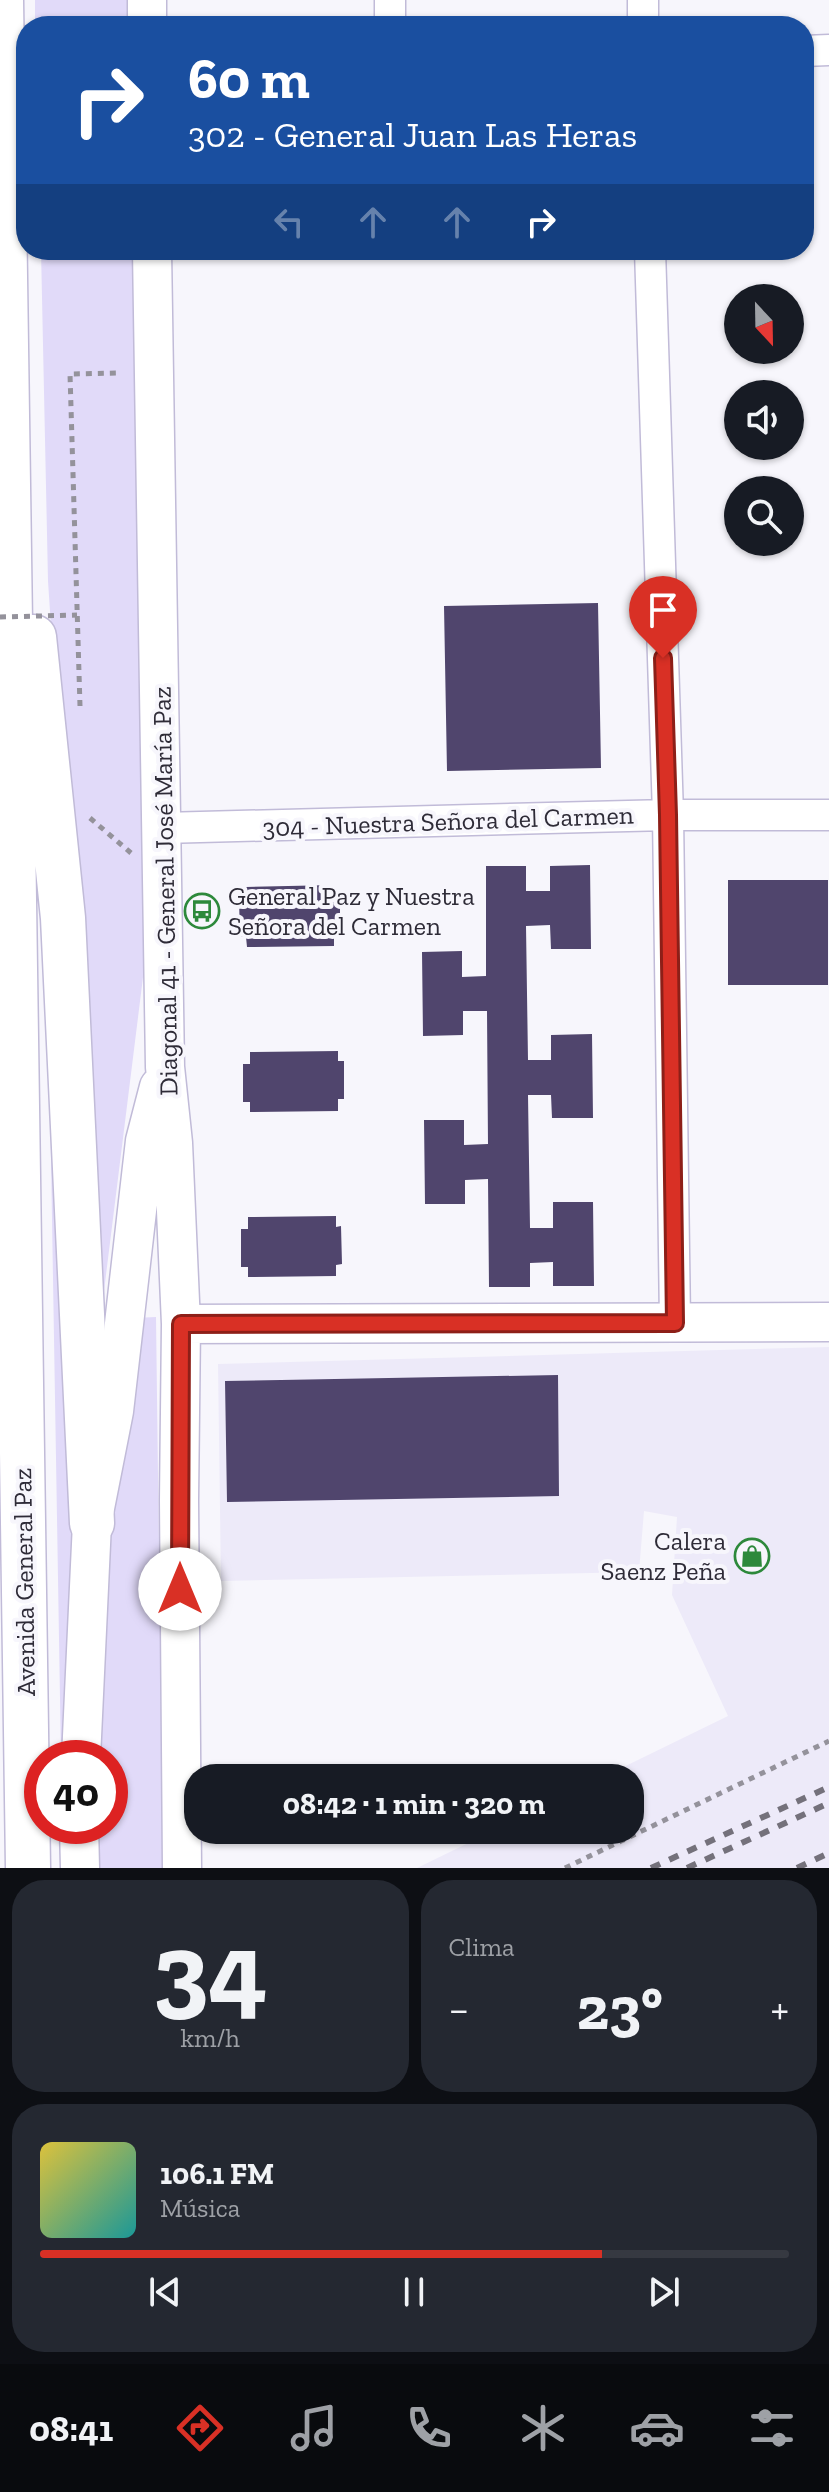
<!DOCTYPE html>
<html lang="es">
<head>
<meta charset="utf-8">
<style>
	:root { --surface:#171b24; --page:#242831; --text:#f1f3f6; --muted:#9ea1a6; --line:#363941; --accent:#d93025 }
	body { margin:0; font-family:"Zilla Slab",serif; background:var(--page); color:var(--text); height:100vh; display:flex; flex-direction:column; font-size:30px; white-space:nowrap }
	* { box-sizing:border-box; margin:0 }
	p { font-size:26px; color:var(--muted) }
	.icon { flex:none; width:44px; height:44px; fill:none; stroke:currentColor; stroke-width:2; stroke-linecap:round; stroke-linejoin:round }
	.map { position:relative; height:1868px; overflow:hidden }
	.details { display:flex; flex-direction:column; gap:12px; padding:12px; background:#0d0f14; flex:1 }
	.details>* { flex:none }
	.hud { position:absolute; left:16px; top:16px; width:798px; height:244px; border-radius:32px; box-shadow:0 2px 6px #0004; background:#1a4fa0; color:#fff; overflow:hidden }
	.needle { width:52px; rotate:158deg }
	.controls { position:absolute; left:724px; top:284px; display:grid; gap:16px }
	.controls a { display:grid; place-items:center; width:80px; height:80px; border-radius:50%; background:var(--surface); box-shadow:0 2px 6px #0004; font-size:40px }
	.speed { position:absolute; left:24px; top:1740px; display:flex; gap:16px; font-size:40px; font-weight:700; text-align:center }
	.speed>* { display:grid; place-content:center; width:104px; height:104px; border-radius:50%; background:var(--surface); box-shadow:0 2px 6px #0004; line-height:1 }
	.speed .limit { border:12px solid #d22; background:#fff; color:#111 }
	.pin { position:absolute; display:grid; place-items:center; width:68px; height:68px; color:#fff; margin:-82px -34px; border-radius:50% 50% 50% 0; rotate:-45deg; box-shadow:0 0 8px #0007 }
	.pin .icon { rotate:45deg }
	.me { position:absolute; width:88px; margin:-44px; rotate:0deg; stroke-linejoin:round; filter:drop-shadow(0 0 6px #0008) }
	.turn { display:flex; align-items:center; gap:28px; height:168px; padding:0 40px; font-size:36px }
	.turn .icon { width:104px; height:104px; stroke-width:2.5 }
	.turn b { display:block; font-size:56px; line-height:68px }
	.lanes { display:flex; align-items:center; height:76px; padding:0 40px; background:#0003; justify-content:center; gap:40px; direction:ltr }
	.lanes .off { opacity:.35 }
	.big { font-size:60px; font-weight:700; line-height:1.1 }
	.details .widget { flex:1; display:flex; flex-direction:column; justify-content:center; gap:12px; min-width:0; padding:0 28px; border-radius:32px; background:var(--page) }
	.details .dial { align-items:center; gap:0 }
	.dial b { font-size:104px; line-height:1 }
	.song { display:flex; align-items:center; gap:24px }
	.cover { width:96px; height:96px; border-radius:12px; background:linear-gradient(135deg,hsl(50 70% 55%),hsl(180 70% 35%)) }
	.played { height:8px; border-radius:4px; background:linear-gradient(90deg,var(--accent) 75%,var(--line) 75%) }
	.keys { display:flex; justify-content:space-around; direction:ltr }
	.heat { display:flex; justify-content:space-between; align-items:center; font-size:44px; direction:ltr }
	.details .tiles { flex:1; display:grid; gap:12px; grid-template-columns:1fr 1fr }
	.widget:last-child { grid-column:span 2 }
	.trip { position:absolute; left:184px; top:1764px; width:460px; height:80px; border-radius:32px; background:var(--surface); box-shadow:0 2px 6px #0004; font-weight:700; line-height:80px; text-align:center }
	.tab-bar { display:flex; height:128px; justify-content:space-around; align-items:center; background:#090b0e; color:var(--muted) }
	.tab-bar .icon { width:56px; height:56px }
	.tab-bar .current { color:var(--accent) }
	.tab-bar b { font-size:36px; color:var(--text) }
	.map>svg:first-child { display:block }
	.built { fill:#edeaf9 }
	.green { fill:#e1daf9 }
	.building { fill:#50456d }
	.lines { fill:none; stroke-linecap:round; stroke-linejoin:round }
	.minor-casing { stroke:#c1bbd8; stroke-width:33 }
	.tertiary-casing { stroke:#c1bbd8; stroke-width:41 }
	.motorway-casing { stroke:#c1bbd8; stroke-width:47 }
	.path { stroke:#94929b; stroke-width:5; stroke-dasharray:6 6; stroke-linecap:butt }
	.minor { stroke:#fff; stroke-width:30 }
	.tertiary { stroke:#fff; stroke-width:38 }
	.motorway { stroke:#fff; stroke-width:44 }
	.rail { stroke:#74717b; stroke-width:6; stroke-dasharray:10 10; stroke-linecap:butt }
	.path-bridge { stroke:#94929b; stroke-width:5; stroke-dasharray:6 6; stroke-linecap:butt }
	.route-casing { stroke:#8d1f18; stroke-width:20 }
	.route { stroke:#d93025; stroke-width:14 }
	.labels { text-anchor:middle; stroke-width:8; stroke-linejoin:round; paint-order:stroke }
	.street-label { font-size:26px; fill:#2e2b37; stroke:#f7f6fc }
	.poi-label { font-size:26px; fill:#2e2b37; stroke:#f7f6fc; text-anchor:start }
</style>
</head>
<body>
<div class="map">
<svg width="829" height="1868" viewBox="0 0 829 1868">
	<rect width="100%" height="100%" fill="#f7f6fc"/>
	<path class="built" d="M829,1347v521h-412l78,-38h135v-52h-29l127,-62 -56,-121 5,-78 -33,-6 -5,61 -418,9 -3,-217z"/>
	<path class="green" d="M35,0h96v26h-96z
		M41,250h93l6,461 8,226 -48,386 -11,-126 -41,-616z
		M50,1098l27,422 -14,238h-2z
		M156,1317l7,551h-67v-42h14v-68h-13l5,-131 32,-309z"/>
	<path class="building" d="M598,603l3,165 -154,3 -3,-165z
		M590,865l1,84h-40l-1,-24 -24,1 2,134h23v-25l41,-1 1,84h-41l-1,-23h-23l2,133h23v-26h40l1,84h-41v-24l-23,1v24h-41l-1,-108 -23,1v24h-40l-1,-84h40v25l24,-1 -1,-133h-24v24l-40,1 -1,-84 40,-1v26l24,-1v-110h40v25h24v-25z
		M728,880h100v105h-100z
		M334,885v11h6v38h-6v12l-87,1 -1,-10h-6l-1,-38h7v-12z
		M338,1051v10h6v38h-6v12l-88,1v-10h-7v-38h7v-12z
		M336,1216v11l5,-1 1,38 -6,1v11l-88,1v-10h-7v-38h7v-12z
		M558,1375l1,121 -332,6 -2,-121z"/>
	<g class="lines">
		<g class="minor-casing">
			<path id="minor" d="M390,0v26
				M643,0v26
				M804,51l25,-1
				M650,250l18,565 7,508
				M163,828l505,-13h161"/>
		</g>
		<g class="tertiary-casing">
			<path id="tertiary" d="M147,0v26
				M152,250l13,817 8,76 8,181 -2,176 3,368
				M181,1324l648,-2
				M81,1758l11,-235 22,-112 31,-270 14,-54
				M79,1826l1,42"/>
		</g>
		<g class="motorway-casing">
			<path id="motorway" d="M1,0l27,1868
				M34,637l29,281 29,605"/>
		</g>
		<path class="path" d="M80,706l-10,-332 51,-1
			M90,818l41,35
			M565,1868l264,-127"/>
		<use href="#minor" class="minor"/>
		<use href="#tertiary" class="tertiary"/>
		<use href="#motorway" class="motorway"/>
		<path class="rail" d="M651,1868l178,-81
			M687,1868l142,-65
			M797,1868l32,-15"/>
		<path class="path-bridge" d="M0,617l77,-2"/>
	</g>
	<g class="lines">
		<g class="route-casing">
			<path id="route" d="M180,1589l1,-265 494,-1 -7,-508 -5,-157"/>
		</g>
		<use href="#route" class="route"/>
	</g>
	<defs>
		<g id="bus-ring" transform="scale(1.8)"><circle r="9.5" fill="#f7f6fc" stroke="#2d893b" stroke-width="1.5"/><path d="M-5-6H5V4H4V6H2V4H-2V6H-4V4H-5ZM-3.5-4V0h7V-4ZM-3.5 1.2v1.5H-2V1.2ZM2 1.2v1.5H3.5V1.2Z" fill="#2d893b"/></g>
		<g id="shop-ring" transform="scale(1.8)"><circle r="9.5" fill="#f7f6fc" stroke="#2d893b" stroke-width="1.5"/><path d="M-5-2.5h2.3a2.7 3.5 0 0 1 5.4 0H5L5.5 6h-11ZM-1.5-2.5h3a1.5 2.3 0 0 0-3 0Z" fill="#2d893b"/></g>
	</defs>
	<g fill-rule="evenodd">
		<use href="#bus-ring" x="202" y="911"/>
		<use href="#shop-ring" x="752" y="1556"/>
	</g>
	<g class="labels">
		<g class="street-label">
			<text transform="translate(448 821) rotate(-2)" y="9">304 - Nuestra Señora del Carmen</text>
			<text transform="translate(165 891) rotate(-91)" y="9">Diagonal 41 - General José María Paz</text>
			<text transform="translate(24 1582) rotate(-91)" y="9">Avenida General Paz</text>
		</g>
		<g class="poi-label">
			<text x="228" y="905">General Paz y Nuestra<tspan x="228" dy="30">Señora del Carmen</tspan></text>
			<text x="726" y="1550" text-anchor="end">Calera<tspan x="726" dy="30">Saenz Peña</tspan></text>
		</g>
	</g>
</svg>
<div class="controls">
<a><svg class="needle" viewBox="-14 -14 28 28"><path d="M0-13l5 13h-10z" fill="#e53935"/><path d="M0 13l5-13h-10z" fill="#9ea1a6"/></svg></a>
<a><svg class="icon" aria-label="sound" viewBox="0 0 24 24"><path d="M4 9h4l5-4v14l-5-4H4zM17 9q2 3 0 6"/></svg></a>
<a><svg class="icon" aria-label="search" viewBox="0 0 24 24"><circle cx="10" cy="10" r="6"/><path d="M15 15l6 6"/></svg></a>
</div>
<div class="speed"><div class="limit">40</div></div>
<div class="pin" style="left:663px;top:658px;background:#d93025"><svg class="icon" aria-label="arrive" viewBox="0 0 24 24"><path d="M6 21V4h12l-3 4 3 4H6"/></svg></div>
<svg class="me" style="left:180px;top:1589px" viewBox="-20 -20 40 40"><circle r="19" fill="#fff"/><path d="M0-13L10 11 0 6-10 11z" fill="#d93025"/></svg>
<div class="trip">08:42 · 1 min · 320 m</div>
<div class="hud">
<div class="turn"><svg class="icon" aria-label="right" viewBox="0 0 24 24"><path d="M7 20v-9h11M14 6l5 5-5 5"/></svg><div><b>60 m</b>302 - General Juan Las Heras</div></div>
<div class="lanes"><svg class="icon off" aria-label="left" viewBox="0 0 24 24"><path d="M17 20v-9H6M10 6l-5 5 5 5"/></svg><svg class="icon off" aria-label="ahead" viewBox="0 0 24 24"><path d="M12 20V5M6 11l6-6 6 6"/></svg><svg class="icon off" aria-label="ahead" viewBox="0 0 24 24"><path d="M12 20V5M6 11l6-6 6 6"/></svg><svg class="icon" aria-label="right" viewBox="0 0 24 24"><path d="M7 20v-9h11M14 6l5 5-5 5"/></svg></div>
</div>
</div>
<section class="details">
<div class="tiles">
<div class="widget dial"><b>34</b><p>km/h</p></div>
<div class="widget"><p>Clima</p>
<div class="heat"><a>−</a><b class="big">23°</b><a>+</a></div>
</div>
<div class="widget">
<div class="song"><i class="cover"></i><div><b>106.1 FM</b><p>Música</p></div></div>
<div class="played"></div>
<div class="keys"><svg class="icon" aria-label="previous" viewBox="0 0 24 24"><path d="M18 5L8 12l10 7zM5 5v14"/></svg><svg class="icon" aria-label="pause" viewBox="0 0 24 24"><path d="M8 5v14M16 5v14"/></svg><svg class="icon" aria-label="next" viewBox="0 0 24 24"><path d="M6 5l10 7-10 7zM19 5v14"/></svg></div>
</div>
</div>
</section>
<nav class="tab-bar">
<b>08:41</b>
<svg class="icon current" aria-label="directions" viewBox="0 0 24 24"><path d="M12 3l9 9-9 9-9-9zM9 14v-3h6M13 9l2 2-2 2"/></svg>
<svg class="icon" aria-label="music" viewBox="0 0 24 24"><path d="M9 18V5l10-2v13"/><circle cx="6" cy="18" r="3"/><circle cx="16" cy="16" r="3"/></svg>
<svg class="icon" aria-label="phone" viewBox="0 0 24 24"><path d="M5 4h4l2 5-3 2q2 4 5 5l2-3 5 2v4C11 20 4 13 5 4z"/></svg>
<svg class="icon" aria-label="climate" viewBox="0 0 24 24"><path d="M12 3v18M4 7l16 10M4 17L20 7"/></svg>
<svg class="icon" aria-label="car" viewBox="0 0 24 24"><path d="M5 17H2v-5l4-1 3-4h7l3 4 3 1v5h-3M9 17h6M6 11h13"/><circle cx="7" cy="17" r="2"/><circle cx="17" cy="17" r="2"/></svg>
<svg class="icon" aria-label="filters" viewBox="0 0 24 24"><path d="M4 7h16M4 17h16"/><circle cx="9" cy="7" r="2"/><circle cx="15" cy="17" r="2"/></svg>
</nav>
</body>
</html>
